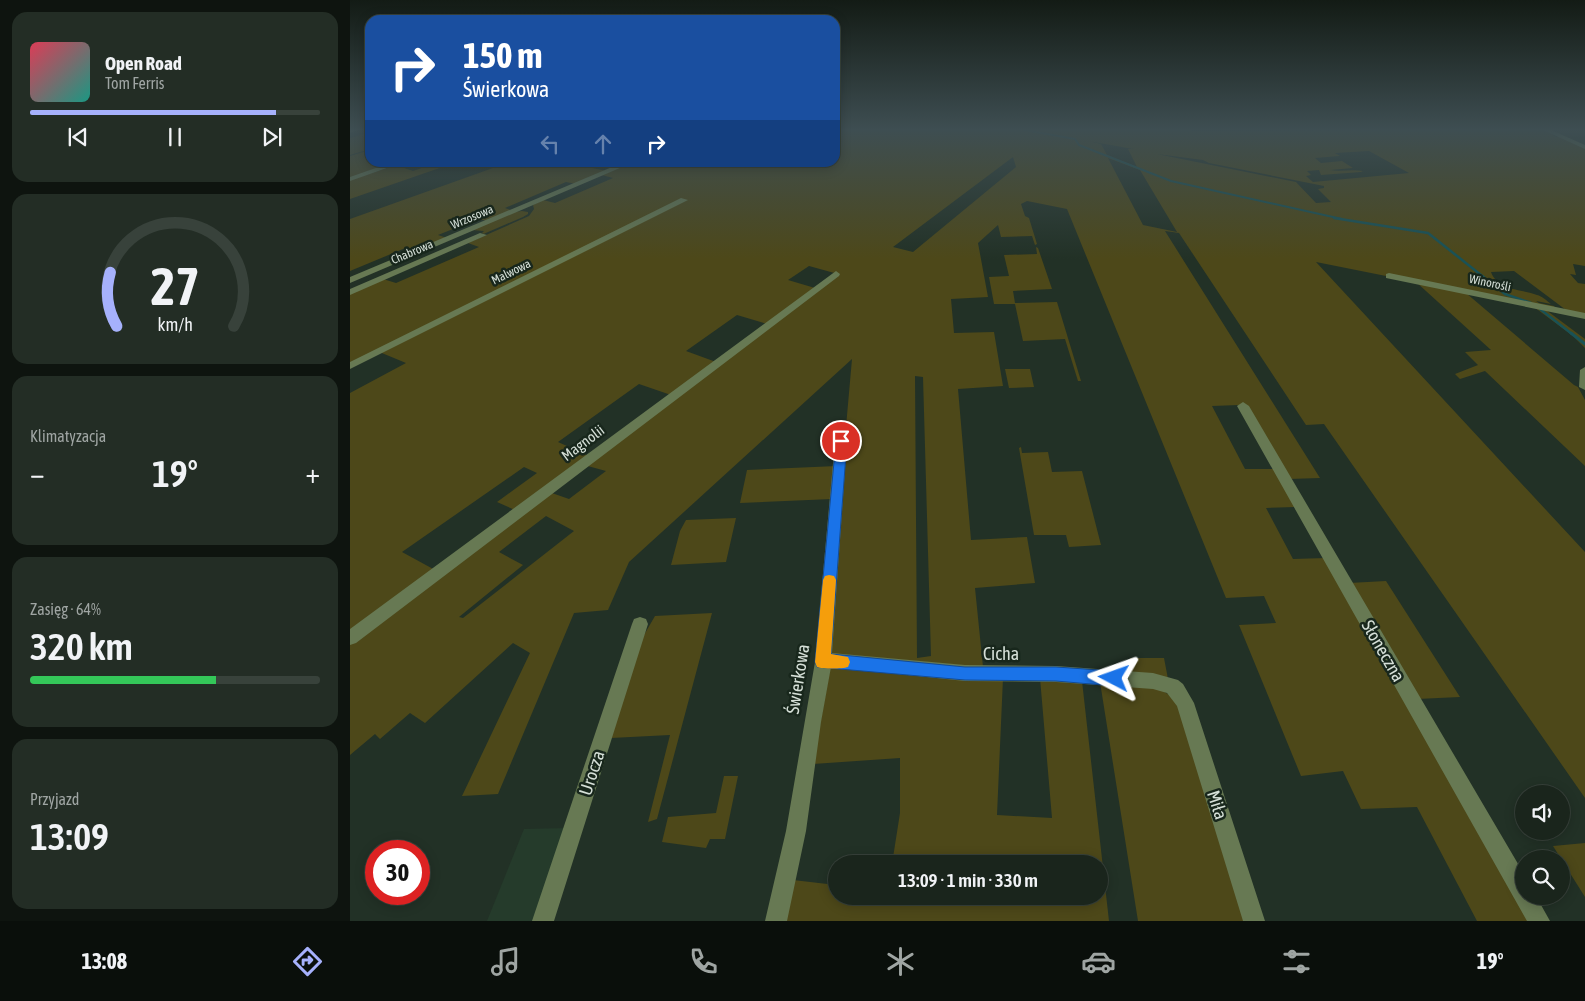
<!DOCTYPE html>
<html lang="pl">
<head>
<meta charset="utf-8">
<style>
	:root { --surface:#1a251c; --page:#232d25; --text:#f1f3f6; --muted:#9fa5a3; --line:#38423b; --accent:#a6b1fc }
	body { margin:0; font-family:"Asap Condensed",sans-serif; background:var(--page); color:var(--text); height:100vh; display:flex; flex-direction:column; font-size:19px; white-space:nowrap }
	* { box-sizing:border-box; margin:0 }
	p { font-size:16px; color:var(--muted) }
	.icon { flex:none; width:28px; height:28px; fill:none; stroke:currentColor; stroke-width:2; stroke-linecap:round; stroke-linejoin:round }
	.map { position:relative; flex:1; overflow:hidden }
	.drawer { display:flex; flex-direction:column; gap:12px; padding:12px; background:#0e140f; width:350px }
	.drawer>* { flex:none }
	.hud { position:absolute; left:15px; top:15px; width:475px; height:152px; border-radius:15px; box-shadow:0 2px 12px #0003,0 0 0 1px var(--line); background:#1a4fa0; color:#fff; overflow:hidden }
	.fabs { position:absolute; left:1165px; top:785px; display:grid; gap:10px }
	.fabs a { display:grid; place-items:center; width:55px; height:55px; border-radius:50%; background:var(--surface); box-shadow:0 2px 12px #0003,0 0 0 1px var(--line); font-size:25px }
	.speed { position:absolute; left:15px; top:840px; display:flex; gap:10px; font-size:25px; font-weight:700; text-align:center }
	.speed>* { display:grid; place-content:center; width:65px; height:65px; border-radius:50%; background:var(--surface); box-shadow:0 2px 12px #0003,0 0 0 1px var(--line); line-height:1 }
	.speed .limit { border:8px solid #d22; background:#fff; color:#111 }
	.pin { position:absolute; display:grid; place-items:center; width:42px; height:42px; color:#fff; margin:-21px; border:2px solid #fff; border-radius:50%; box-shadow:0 1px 5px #0007 }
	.me { position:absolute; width:55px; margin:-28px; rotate:274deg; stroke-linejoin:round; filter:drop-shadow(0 0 4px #0008) }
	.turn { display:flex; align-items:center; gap:18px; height:105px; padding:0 15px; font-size:22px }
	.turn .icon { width:65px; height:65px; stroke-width:2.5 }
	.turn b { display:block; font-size:35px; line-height:42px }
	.lanes { display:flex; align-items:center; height:48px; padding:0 15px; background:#0003; justify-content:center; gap:25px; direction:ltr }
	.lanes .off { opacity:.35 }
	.big { font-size:38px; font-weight:600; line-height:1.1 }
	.drawer .tile { flex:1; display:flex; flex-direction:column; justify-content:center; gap:8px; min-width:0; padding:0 18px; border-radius:15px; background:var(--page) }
	.drawer .dial { align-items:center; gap:0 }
	.dial svg { height:130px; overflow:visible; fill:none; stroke:var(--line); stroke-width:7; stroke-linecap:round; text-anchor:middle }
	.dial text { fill:var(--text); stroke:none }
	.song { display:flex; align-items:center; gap:15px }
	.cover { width:60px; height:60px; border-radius:8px; background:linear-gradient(135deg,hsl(350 70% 55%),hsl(170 70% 35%)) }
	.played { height:5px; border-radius:2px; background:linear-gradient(90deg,var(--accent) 85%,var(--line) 85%) }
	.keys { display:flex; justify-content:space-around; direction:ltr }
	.heat { display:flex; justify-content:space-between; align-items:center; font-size:28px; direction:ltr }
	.charge { height:8px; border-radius:4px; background:linear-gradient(90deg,#34c759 64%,var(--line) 0) }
	.trip { position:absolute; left:478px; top:855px; width:280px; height:50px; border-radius:25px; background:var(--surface); box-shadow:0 2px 12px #0003,0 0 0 1px var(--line); font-weight:600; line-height:50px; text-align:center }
	.tab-bar { display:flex; height:80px; justify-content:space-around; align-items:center; background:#0a0f0b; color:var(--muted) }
	.tab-bar .icon { width:35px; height:35px }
	.tab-bar .active { color:var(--accent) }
	.tab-bar b { font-size:22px; color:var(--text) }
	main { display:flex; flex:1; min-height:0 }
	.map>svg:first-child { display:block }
	.built { fill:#253b2b }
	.green { fill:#4d4819; fill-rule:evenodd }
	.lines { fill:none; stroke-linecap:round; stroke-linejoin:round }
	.stream-far2 { stroke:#195256; stroke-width:2 }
	.stream-far1 { stroke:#195256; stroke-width:2.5 }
	.stream { stroke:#195256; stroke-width:3 }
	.minor { fill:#677953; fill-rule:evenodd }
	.route { fill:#1a73e8; stroke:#114b97 }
	.slow { fill:#f59e0b }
	.labels { text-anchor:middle; stroke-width:5; stroke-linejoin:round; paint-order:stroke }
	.far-street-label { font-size:12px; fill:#d6e0d8; stroke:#18271c }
	.street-label { font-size:15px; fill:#d6e0d8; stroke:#18271c }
	.near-street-label { font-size:18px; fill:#d6e0d8; stroke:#18271c }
</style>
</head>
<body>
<main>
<section class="drawer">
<div class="tile">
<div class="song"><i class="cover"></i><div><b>Open Road</b><p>Tom Ferris</p></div></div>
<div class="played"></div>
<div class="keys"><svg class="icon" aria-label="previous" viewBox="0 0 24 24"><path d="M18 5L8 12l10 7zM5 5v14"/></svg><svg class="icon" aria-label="pause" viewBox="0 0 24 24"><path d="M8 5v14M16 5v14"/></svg><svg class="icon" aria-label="next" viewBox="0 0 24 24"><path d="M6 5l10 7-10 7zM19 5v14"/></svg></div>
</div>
<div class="tile dial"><svg viewBox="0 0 100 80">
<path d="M14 69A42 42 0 1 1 86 69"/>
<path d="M14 69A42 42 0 0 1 10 36" stroke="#a6b1fc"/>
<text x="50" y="56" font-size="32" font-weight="700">27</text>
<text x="50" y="72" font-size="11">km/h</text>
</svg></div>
<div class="tile"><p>Klimatyzacja</p>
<div class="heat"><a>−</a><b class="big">19°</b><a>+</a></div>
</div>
<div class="tile"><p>Zasięg · 64%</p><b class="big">320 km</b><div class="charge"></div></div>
<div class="tile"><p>Przyjazd</p><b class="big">13:09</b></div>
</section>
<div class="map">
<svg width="1235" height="921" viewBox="0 0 1235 921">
	<rect width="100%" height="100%" fill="#223126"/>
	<path class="built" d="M218,828l-32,93h-49l37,-92z"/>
	<path class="green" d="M485,130h355l2,1 353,-1 11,7h5l24,11v118l-12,-2 3,11 -6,-1 8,9 7,1v31l-19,-5 -52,-39 -23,1c7,19 31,17 46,23 5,1 10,6 14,9l-15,-3 3,2 15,3 1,2 -13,-1 43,32v9l-12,-12 -39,-29 -68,-14 108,92 4,2 7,13v66l-100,-95 -25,8 -5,-5 23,-9 -13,-13 26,-2 -75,-68 -100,-20 269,290v246l-261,-374 -18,1 -127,-192 -14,-2 155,247 -31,1 -50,-74 -27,1 33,63h29l21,38 -29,1 27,51 33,-1 207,363h-56l-60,-114 -56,2 -18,-38 -42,5 -62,-151 37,-2 -12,-27 -38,2 -159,-389 -40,-8 -6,3 4,12 4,2 8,26 -2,1 -3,-9 -31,1 -3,-12 -20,18 10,54 -37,2 3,34 40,-1 9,54 -45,3 13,151 56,-3 8,46 -60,5 8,79 -157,-14 26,-294 -223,203 -21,48 -34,3 -76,181 -36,2 68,-143 -17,-10 -88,80 -15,-10 -30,26 -5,-5 -25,21v-112l199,-151 20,7 37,-28 -22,-6 254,-191 -29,-8 -21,14 27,8 -48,36 -30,-9 -51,36 30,11 -45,33 -32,-11 -81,58 31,14 -74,54 -18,-8 40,-29 -13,-6 -122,85 33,18 -85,64v-241l56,-30 -29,-12 -27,13v-70l33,-15 13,4 83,-36 -11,-4 61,-27 5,-7 -1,-4 10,-5 12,3 58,-25 -11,-3 30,-12 203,-1zM738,141l45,8h-5l9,18 -30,-12 -6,-11zM1019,151l40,22 -96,9 -7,-6 5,-1 -4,-4 12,-1 2,5 40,-3 2,-1c-12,-2 -22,1 -33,-1l23,-2 -11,-7 -21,2 -6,-5 25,-2 -5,-3zM807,154l46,6 6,3 115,23v2l-6,1 13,13 -15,1 -20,-21zM663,157l3,10 -103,85 -20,-5zM758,158l32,12 37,62 -34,-7zM565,376l8,1 8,279 -14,2zM196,516l28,15 -111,87 -4,-1 64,-52 -24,-13z
		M20,132v17l-20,6v-17z
		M20,150v12l29,1 -49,16v-23z
		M53,163h17l-16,5 9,3 24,-8h17l-104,36v-19z
		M157,163h91l-11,4 20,4 -31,13 -10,-2 -61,26 9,3 -26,10 -10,-2 -40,16 9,3 -47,20 -6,-2 13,-6 -4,-1 -53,22v-52z
		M172,211l6,1v2l-5,3 -58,25 19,-9h-2l2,-2 -12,-1 42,-18z
		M686,247l2,1 14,41 -39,2 2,12 42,-1 24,79h-3l-13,-42 -42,2 -8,-37h-21l-5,-27 20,-1 -5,-21 33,-1z
		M655,369h25l4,18 -25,1z
		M671,447l1,6 26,-1 4,20 30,-1 19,74 -32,2 -3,-12h-32l-15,-87z
		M487,466l-5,33 -92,4 7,-33z
		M386,518l-10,44 -55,3 9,-34 6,-11z
		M1036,581l74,116 -43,2 -68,-116z
		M362,613l-55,206 -9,3 22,-87 -59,3 26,-91 18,-31z
		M780,658h34l4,21 -55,-8 -2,-3h21z
		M481,664l172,14 -6,137 55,3 -12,-140 42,3 27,240h-326l10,-41 43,5v11h263v-32h-207l8,-51v-55l-87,6z
		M750,682l60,7 17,11 70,221h-109z
		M374,776h14l-13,63h-15l-4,9 -44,-6 6,-25 48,-4z
		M1235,843v54l-32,-51z"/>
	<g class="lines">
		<path class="stream-far2" d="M675,130l50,9 4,6 92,36 171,38"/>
		<path class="stream-far1" d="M984,218l94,15 77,61 26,9
			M1190,309l32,25"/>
		<path class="stream" d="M1221,333l14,11"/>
		<path class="minor" d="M0,130h7l-7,3z
			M1193,130h8l34,15v4z
			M43,162h11l-54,19v-4z
			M274,162h10l-284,121v-6z
			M331,198l7,2 -338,169v-7z
			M130,233l7,2 -137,60v-6z
			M486,271l4,3 -1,2 -483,367 -6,2v-16z
			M1039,273l196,40v6l-199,-41v-4z
			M1235,367v23l-6,-3 1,-17z
			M893,402l6,4 275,468v22h12l14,25h-23l-290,-515z
			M491,437l6,4 -15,212 133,12 91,1 97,7 25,7 5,4 11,19 71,218h-22l-66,-215 -10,-13 -14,-4 -97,-7 -91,-1 -134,-14 -10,55 -15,109 -19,90h-22l21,-90 29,-169 20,-221z
			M290,617l6,2 2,5 -94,297h-22l100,-297 2,-5z"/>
	</g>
	<linearGradient id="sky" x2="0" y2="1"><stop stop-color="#131b15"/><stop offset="0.5" stop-color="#3e4e52"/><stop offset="1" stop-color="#3e4e52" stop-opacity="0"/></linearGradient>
	<rect width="1235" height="259" fill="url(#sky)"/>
	<path class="route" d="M491,437l6,4 -16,213 134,13h91l58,4 5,3 3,4 -3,5 -5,3 -58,-5 -91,-1 -148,-13 -2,-5 21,-221z"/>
	<path class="slow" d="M479,575l5,1 2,4 -5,74 17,3 2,5 -2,5c-6,2 -25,2 -31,0l-2,-5 8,-82 2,-4z"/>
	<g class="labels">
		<g class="far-street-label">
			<text transform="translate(122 217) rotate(-23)" y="4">Wrzosowa</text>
			<text transform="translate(62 252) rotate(-23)" y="4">Chabrowa</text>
			<text transform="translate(161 272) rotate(-26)" y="4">Malwowa</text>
			<text transform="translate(1140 283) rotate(12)" y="4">Winorośli</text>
		</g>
		<g class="street-label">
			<text transform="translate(233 443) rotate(-37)" y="5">Magnolii</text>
		</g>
		<g class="near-street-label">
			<text transform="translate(1033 651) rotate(60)" y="6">Słoneczna</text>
			<text x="651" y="660">Cicha</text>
			<text transform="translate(448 679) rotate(-81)" y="6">Świerkowa</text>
			<text transform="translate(242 773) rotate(-72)" y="6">Urocza</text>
			<text transform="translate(867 805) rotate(72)" y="6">Miła</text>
		</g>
	</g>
</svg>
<div class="fabs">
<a><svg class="icon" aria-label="sound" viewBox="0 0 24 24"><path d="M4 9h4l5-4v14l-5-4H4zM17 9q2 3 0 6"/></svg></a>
<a><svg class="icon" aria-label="search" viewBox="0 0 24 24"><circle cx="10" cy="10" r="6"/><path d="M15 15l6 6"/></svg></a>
</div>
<div class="speed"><div class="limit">30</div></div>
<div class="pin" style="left:491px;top:441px;background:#d93025"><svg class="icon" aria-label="arrive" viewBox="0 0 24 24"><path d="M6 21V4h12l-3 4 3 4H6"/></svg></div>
<svg class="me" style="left:764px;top:678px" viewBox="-20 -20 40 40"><path d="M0-17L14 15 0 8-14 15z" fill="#1a73e8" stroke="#fff" stroke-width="4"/></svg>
<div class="trip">13:09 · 1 min · 330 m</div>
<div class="hud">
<div class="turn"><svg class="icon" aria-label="right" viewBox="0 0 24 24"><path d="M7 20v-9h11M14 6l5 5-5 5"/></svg><div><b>150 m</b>Świerkowa</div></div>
<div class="lanes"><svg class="icon off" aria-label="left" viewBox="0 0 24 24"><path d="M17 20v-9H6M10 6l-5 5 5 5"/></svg><svg class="icon off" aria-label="ahead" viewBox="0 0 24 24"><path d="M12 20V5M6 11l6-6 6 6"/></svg><svg class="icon" aria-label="right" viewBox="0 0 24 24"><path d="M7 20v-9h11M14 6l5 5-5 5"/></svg></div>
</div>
</div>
</main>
<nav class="tab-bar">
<b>13:08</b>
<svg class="icon active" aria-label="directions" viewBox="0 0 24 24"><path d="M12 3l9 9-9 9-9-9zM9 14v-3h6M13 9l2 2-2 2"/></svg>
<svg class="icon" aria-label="music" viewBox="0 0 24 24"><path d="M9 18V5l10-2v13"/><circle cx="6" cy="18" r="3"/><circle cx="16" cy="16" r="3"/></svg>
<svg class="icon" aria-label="phone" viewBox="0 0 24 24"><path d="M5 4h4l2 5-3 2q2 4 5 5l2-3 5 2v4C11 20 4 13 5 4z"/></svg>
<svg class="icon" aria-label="climate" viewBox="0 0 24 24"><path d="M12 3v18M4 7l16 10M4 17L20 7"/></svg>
<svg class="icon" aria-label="car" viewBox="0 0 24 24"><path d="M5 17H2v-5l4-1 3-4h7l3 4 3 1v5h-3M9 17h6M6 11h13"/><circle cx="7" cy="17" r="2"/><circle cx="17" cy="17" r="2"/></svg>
<svg class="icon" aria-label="filters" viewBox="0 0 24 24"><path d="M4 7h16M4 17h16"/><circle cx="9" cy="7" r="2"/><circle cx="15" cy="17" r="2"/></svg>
<b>19°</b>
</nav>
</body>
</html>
